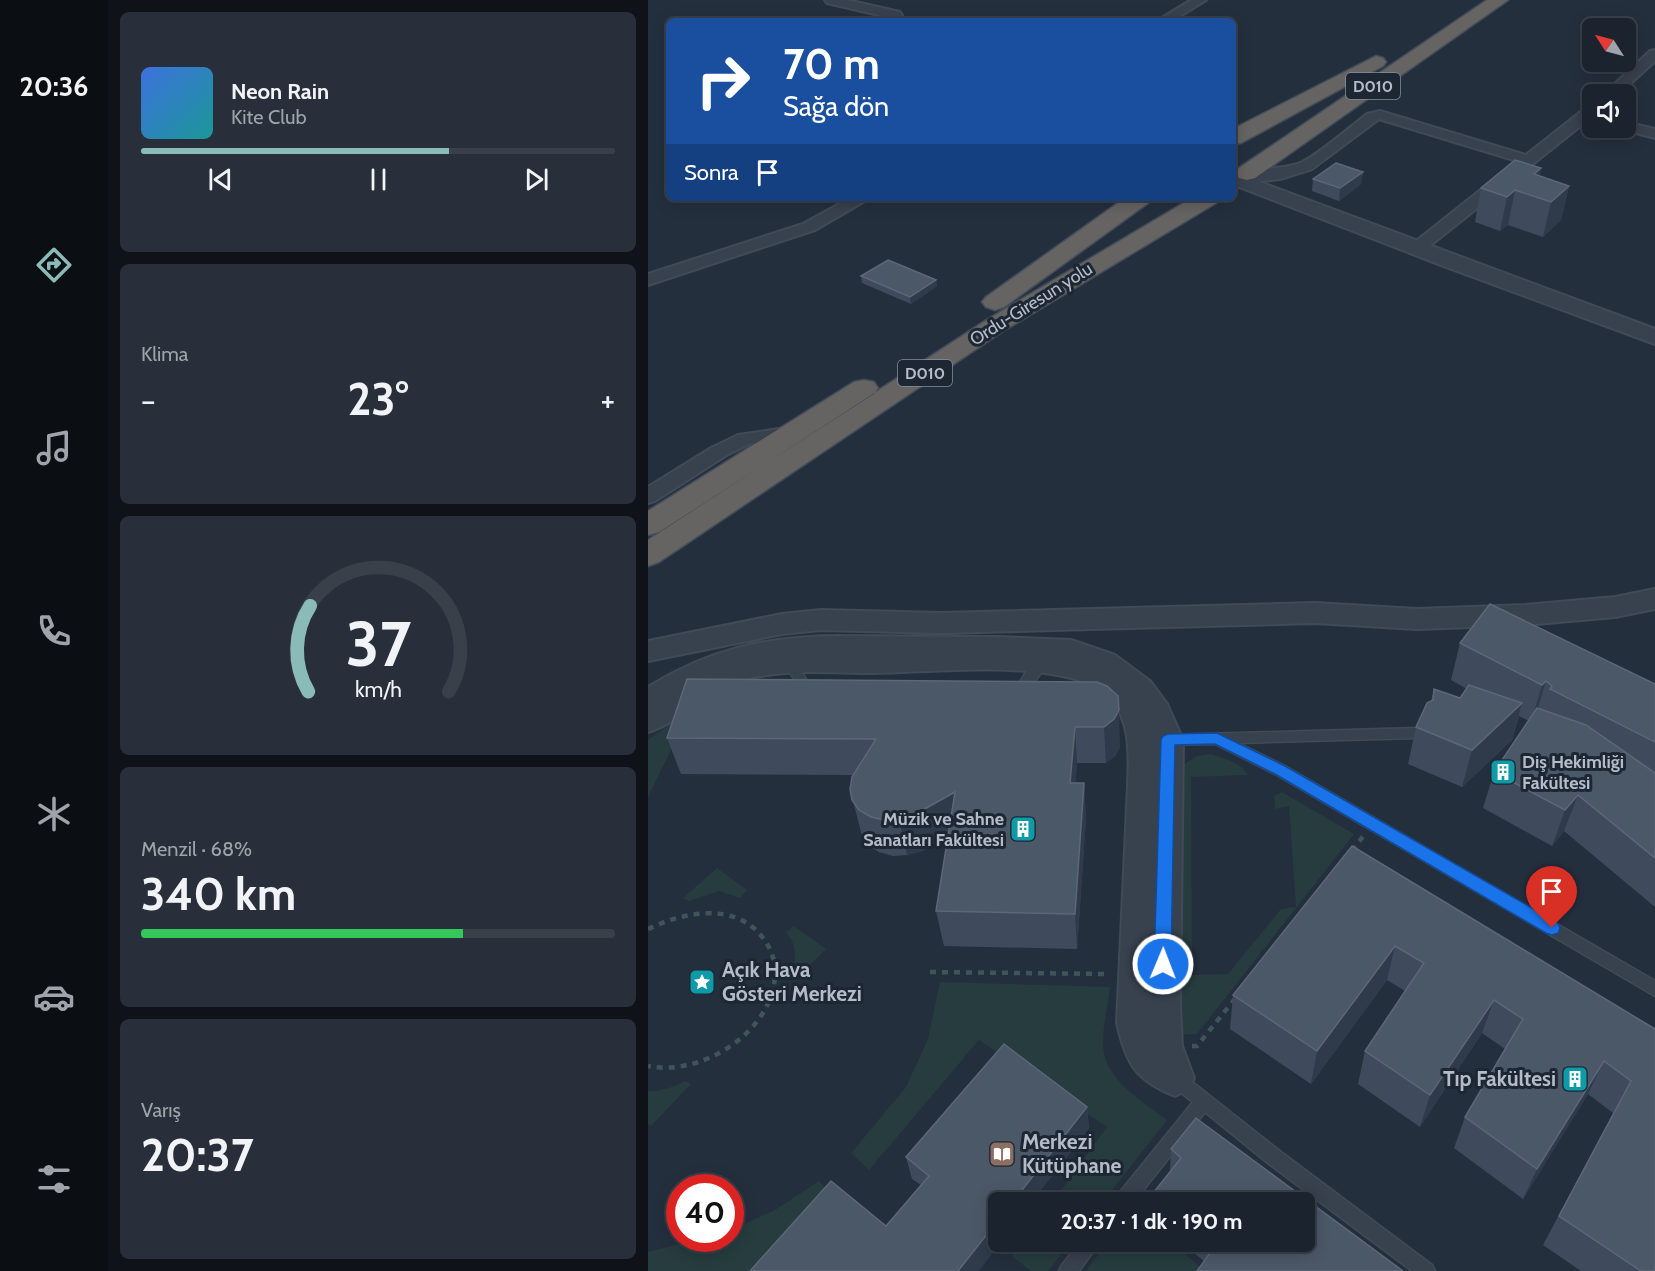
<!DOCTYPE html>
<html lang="tr">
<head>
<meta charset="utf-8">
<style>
	:root { --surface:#1b232e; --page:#282f3a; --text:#f1f3f6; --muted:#a0a4aa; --line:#39404a; --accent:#8bbbb9 }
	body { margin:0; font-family:Cabin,sans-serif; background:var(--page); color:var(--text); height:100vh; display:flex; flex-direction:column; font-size:22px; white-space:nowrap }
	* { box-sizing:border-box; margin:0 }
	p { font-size:20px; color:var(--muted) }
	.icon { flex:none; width:33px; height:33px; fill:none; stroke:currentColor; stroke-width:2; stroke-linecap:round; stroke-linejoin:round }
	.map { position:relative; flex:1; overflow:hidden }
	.side { display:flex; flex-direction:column; gap:12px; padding:12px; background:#0f1319; width:540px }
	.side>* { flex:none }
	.top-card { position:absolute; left:18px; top:18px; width:570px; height:183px; border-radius:9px; box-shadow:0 3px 15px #0003,0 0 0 2px var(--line); background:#1a4fa0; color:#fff; overflow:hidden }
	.needle { width:39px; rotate:306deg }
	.fabs { position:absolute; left:934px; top:18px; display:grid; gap:12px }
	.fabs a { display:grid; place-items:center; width:54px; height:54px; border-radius:9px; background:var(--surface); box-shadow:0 3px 15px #0003,0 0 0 2px var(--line); font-size:30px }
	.speed { position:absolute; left:18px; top:1174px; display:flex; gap:12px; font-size:30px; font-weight:700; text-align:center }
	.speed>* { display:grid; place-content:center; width:78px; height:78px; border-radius:50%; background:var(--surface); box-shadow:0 3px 15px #0003,0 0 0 2px var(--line); line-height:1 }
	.speed .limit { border:9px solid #d22; background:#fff; color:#111 }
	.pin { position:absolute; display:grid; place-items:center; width:51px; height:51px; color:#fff; margin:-62px -26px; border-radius:50% 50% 50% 0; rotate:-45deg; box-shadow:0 0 6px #0007 }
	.pin .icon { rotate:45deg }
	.me { position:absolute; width:66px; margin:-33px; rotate:1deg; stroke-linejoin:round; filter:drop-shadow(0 0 4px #0008) }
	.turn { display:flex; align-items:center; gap:21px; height:126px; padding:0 18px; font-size:27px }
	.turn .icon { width:78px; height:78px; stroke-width:2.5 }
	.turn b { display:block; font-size:42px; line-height:51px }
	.then { display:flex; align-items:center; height:57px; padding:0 18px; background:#0003; gap:12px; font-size:22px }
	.big { font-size:45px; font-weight:700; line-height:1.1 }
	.side .tile { flex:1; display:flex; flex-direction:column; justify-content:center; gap:9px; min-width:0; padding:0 21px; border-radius:9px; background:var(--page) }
	.side .dial { align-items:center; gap:0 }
	.dial svg { height:156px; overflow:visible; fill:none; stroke:var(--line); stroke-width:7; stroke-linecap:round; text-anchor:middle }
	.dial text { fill:var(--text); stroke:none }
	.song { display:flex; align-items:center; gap:18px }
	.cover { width:72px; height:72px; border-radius:9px; background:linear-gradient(135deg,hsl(220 70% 55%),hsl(180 70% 35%)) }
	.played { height:6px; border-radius:3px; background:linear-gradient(90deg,var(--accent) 65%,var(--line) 65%) }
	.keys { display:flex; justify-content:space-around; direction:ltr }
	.heat { display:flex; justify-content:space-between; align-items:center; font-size:33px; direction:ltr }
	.charge { height:9px; border-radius:4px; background:linear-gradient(90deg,#34c759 68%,var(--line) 0) }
	.trip { position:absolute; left:340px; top:1192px; width:327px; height:60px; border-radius:9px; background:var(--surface); box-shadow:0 3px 15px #0003,0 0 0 2px var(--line); font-weight:700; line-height:60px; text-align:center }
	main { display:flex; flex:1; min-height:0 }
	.dock { display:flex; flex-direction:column; width:108px; justify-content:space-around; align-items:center; background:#0b0e12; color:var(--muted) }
	.dock .icon { width:42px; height:42px }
	.dock .selected { color:var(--accent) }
	.dock b { font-size:27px; color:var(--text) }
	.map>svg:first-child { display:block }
	.green { fill:#263c3f }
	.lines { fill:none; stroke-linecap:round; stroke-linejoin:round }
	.service-casing { stroke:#414a57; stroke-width:3 }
	.minor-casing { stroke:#414a57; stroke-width:4 }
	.tertiary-casing { stroke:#414a57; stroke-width:4 }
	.trunk-casing { stroke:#434c59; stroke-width:3 }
	.path { stroke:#3f5557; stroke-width:4.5; stroke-dasharray:6 6; stroke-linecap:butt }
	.service { fill:#38414e; fill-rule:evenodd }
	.minor { fill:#38414e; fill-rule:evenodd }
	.tertiary { fill:#38414e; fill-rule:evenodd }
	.trunk { fill:#656462; fill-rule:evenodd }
	.wall { fill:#3f4b5c }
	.shaded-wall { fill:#2f3b4b }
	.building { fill:#4b5868; stroke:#5c6777; stroke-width:1.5 }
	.route { fill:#1a73e8; stroke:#114b97; stroke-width:1.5 }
	.labels { text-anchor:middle; stroke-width:6; stroke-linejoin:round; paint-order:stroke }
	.shield { fill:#1d2633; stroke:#878f9c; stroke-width:1.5 }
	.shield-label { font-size:16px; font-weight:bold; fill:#b4bcc9 }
	.street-label { font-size:18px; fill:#b4bcc9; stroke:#1d2633 }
	.poi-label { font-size:18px; font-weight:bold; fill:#b4bcc9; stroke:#1d2633; text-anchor:start }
	.near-poi-label { font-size:21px; font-weight:bold; fill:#b4bcc9; stroke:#1d2633; text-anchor:start }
</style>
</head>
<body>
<main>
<nav class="dock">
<b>20:36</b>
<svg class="icon selected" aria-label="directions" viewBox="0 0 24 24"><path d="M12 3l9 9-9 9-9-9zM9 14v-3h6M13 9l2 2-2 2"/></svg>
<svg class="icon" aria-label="music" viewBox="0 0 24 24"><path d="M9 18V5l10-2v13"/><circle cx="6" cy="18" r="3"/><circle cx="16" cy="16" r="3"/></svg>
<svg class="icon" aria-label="phone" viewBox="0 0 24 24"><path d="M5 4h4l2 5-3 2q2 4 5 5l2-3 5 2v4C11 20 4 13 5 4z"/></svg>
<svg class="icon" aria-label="climate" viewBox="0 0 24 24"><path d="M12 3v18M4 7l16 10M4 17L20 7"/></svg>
<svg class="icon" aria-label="car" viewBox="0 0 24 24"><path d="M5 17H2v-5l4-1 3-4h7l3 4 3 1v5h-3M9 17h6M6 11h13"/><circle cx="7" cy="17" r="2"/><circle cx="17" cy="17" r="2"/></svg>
<svg class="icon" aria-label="filters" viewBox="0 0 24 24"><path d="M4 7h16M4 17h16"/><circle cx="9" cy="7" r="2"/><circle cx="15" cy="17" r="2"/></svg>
</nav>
<section class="side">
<div class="tile">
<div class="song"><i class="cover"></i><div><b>Neon Rain</b><p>Kite Club</p></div></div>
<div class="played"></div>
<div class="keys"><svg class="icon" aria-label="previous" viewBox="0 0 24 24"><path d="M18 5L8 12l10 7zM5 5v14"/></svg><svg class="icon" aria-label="pause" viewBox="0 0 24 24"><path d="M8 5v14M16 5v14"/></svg><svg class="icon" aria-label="next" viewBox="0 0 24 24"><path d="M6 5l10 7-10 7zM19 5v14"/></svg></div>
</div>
<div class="tile"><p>Klima</p>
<div class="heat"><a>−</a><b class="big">23°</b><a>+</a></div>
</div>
<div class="tile dial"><svg viewBox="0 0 100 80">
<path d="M14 69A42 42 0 1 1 86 69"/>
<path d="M14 69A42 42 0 0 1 15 25" stroke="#8bbbb9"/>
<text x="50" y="56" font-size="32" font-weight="700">37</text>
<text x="50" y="72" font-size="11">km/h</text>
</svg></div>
<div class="tile"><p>Menzil · 68%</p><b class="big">340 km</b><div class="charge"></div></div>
<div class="tile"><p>Varış</p><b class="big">20:37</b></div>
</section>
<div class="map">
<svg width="1007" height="1271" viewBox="0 0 1007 1271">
	<rect width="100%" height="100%" fill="#242f3e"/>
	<path class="green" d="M139,678l-11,35 -91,8 -37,76v-57l32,-23 68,-33z
		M563,754c12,4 31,9 37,21l-57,2 1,198 36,-1 53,-65 15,-2 -7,-101 -14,3 -1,-13 8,-4 72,42 -157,200 -20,1 3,-268 17,-11z
		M69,868l30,22 -7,8 -21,-7 -30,10 -6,-3z
		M146,926l32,23 -32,32 -3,-3c5,-17 7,-32 -5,-46z
		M292,982l170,5c-2,18 -7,38 -7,56 -1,35 40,59 64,77l-65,83h-50l55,-76 -128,-87 -110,130 -18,-17 55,-66 22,-48z
		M37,1081l6,3 -40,42 -3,-2v-33c13,1 26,-4 37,-10z
		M171,1181l15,17 -63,73h-123v-19l51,-13h31l1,-9 44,-20z
		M375,1242h48l-23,29h-17l-19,-15z
		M460,1242h63l30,26 -2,3h-113z"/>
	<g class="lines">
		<g class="service-casing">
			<path id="service" d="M394,658l4,1 2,3c-8,13 -17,24 -25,37h-8l-2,-3c7,-13 15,-33 29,-38z
				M137,660l14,8 16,26 -2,3h-8l-14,-23 -12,-10 2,-3z
				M770,728l5,2 1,3 -1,3 -5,2 -180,5 47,23 370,215v15l-380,-222 -60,-30 -47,1 -5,-1 -1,-4 1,-4 5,-1z
				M528,1072l6,2 99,78 151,113 3,6h-23l-143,-107 -64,-52 -72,91h-19l2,-6 77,-95 -23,-18 -2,-5 2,-5z
				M432,1242h20l-21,29h-20l3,-6z"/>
		</g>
		<g class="minor-casing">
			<path id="minor" d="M177,0h22l53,12 2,3 -6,4 -69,-16z
				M543,0h15l-34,21h-15z
				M1007,50v11l-36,33h-15l46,-43z
				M945,105v11l-171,136 -6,2 -8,-5 2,-3 107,-85 -138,-42 -67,50 -32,10 -35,4 -8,-5c8,-9 48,-9 63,-15 16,-6 51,-37 67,-49l13,-3 146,44 62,-49z
				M978,122l29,7v9l-34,-9 -1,-1h6z
				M202,198h20l-55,32 -167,55v-11l155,-50z
				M144,427l7,2 3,4 -3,4 -50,7 -24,12 -70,45 -7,2v-16l63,-39 27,-13z"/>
		</g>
		<g class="tertiary-casing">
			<path id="tertiary" d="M593,175l414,154v15l-214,-79 -207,-80 -1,-6z
				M1007,589v20l-40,8 -90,8 -108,4 -102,-6 -374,10 -120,-3 -39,4 -134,27v-20l134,-27 39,-4 120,3 374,-10 102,6 108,-4 90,-8z
				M188,636l162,1 73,3 44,15 35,26 17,23 16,36 -3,268 2,38 12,32 -6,12 -13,6c-40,-16 -49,-33 -58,-73l11,-237c1,-31 4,-67 -21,-90 -12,-11 -29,-17 -45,-20 -60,-12 -129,-4 -191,-3 -41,0 -88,-5 -127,7 -36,11 -62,41 -96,52v-45c62,-38 116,-50 188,-51z"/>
		</g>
		<g class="trunk-casing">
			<path id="trunk" d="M839,0h21l-253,178 -8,2 -8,-2 -3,-5 3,-5z
				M728,56l7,2 3,4 -3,4 -142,77 -8,1v-15z
				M477,198h26l-3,5 -144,104 -9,3 -9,-3 -4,-5 4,-5z
				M544,198h27l-3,5 -213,128 -344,231 -11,4v-26l337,-219z
				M216,380l10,2 4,6 -4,6 -215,138 -11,3v-24l206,-129z"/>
		</g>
		<path class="path" d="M704,851l12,-16
			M0,929c34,-16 82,-27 111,4 10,11 17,26 16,42 -2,57 -74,102 -127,91
			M282,972l179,2
			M544,1046h5l37,-46"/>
		<use href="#service" class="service"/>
		<use href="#minor" class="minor"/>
		<use href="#tertiary" class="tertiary"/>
		<use href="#trunk" class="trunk"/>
	</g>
	<path class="wall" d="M893,168l-2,8 30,10 -8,34 -18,17 -35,-12 -8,6 -25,-9 6,-34z
		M715,172l-2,12 -22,17 -27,-10 1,-12z
		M213,276l75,4 1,6 -26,18 -49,-21z
		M812,643l195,41v223l-91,-76 -12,15 -69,-38 11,-36 35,-51 -10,-5 -7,24 -50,47 -54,-23 8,-37 15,-26 3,-12 26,9 7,-9 -16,-9z
		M449,682l23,65 -5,9 -9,7h-29l-2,20h9l2,36 -9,130 -133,-3 -8,-35 12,-76 -26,16 -15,4 -14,1 -14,-4 -10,-6 -7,-10 -12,-47 3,-14 -172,-1 -14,-36z
		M704,846l303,183v242h-74l-38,-26 70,-132 -25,-19 -65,105 -69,-51 11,-31 40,-68 -23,-16 -62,94 -62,-43 7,-33 40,-60 -18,-11 -76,104 -81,-55 3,-34z
		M439,1107l2,22 -203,97 35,-41 -9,-6 -6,-22z
		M548,1118l207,153h-206l7,-10 -24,-19h125v-39h-151v-11l16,-20 1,-23z"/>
	<path class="shaded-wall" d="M893,168l-7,29v-23z
		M715,172l-2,12 -22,17 1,-13z
		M921,186l-8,34 -18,17 8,-35z
		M867,190l-7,35 -8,6 7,-34z
		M288,280l1,6 -26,18 -1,-7z
		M898,681l-11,37 -4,4 11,-37z
		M874,703l-10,37 -50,47 10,-37z
		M471,710l1,37 -5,9 -9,7 -2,-36z
		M427,727l2,36 -4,56 -3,-36z
		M436,783l2,36 -9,130 -2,-35z
		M307,792l6,36 -39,23 -15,4 -8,-36z
		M930,795l-14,36 -12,15 13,-36z
		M747,946l-8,34 -76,104 6,-33z
		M846,1000l-12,33 -62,94 10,-32z
		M956,1061l-16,33 -65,105 14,-30z
		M439,1107l2,22 -58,74h-19z
		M351,1219v23h2l-22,29h-21z"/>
	<path class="building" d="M867,160l26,8 -7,6 35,12 -18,16 -36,-12 -8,7 -26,-9z
		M688,163l27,9 -23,16 -27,-9z
		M240,260l48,20 -26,17 -49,-21z
		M842,604l165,80v58l-105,-53 2,-3 -6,-5 -4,4 -82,-42z
		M39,679l410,3 10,4 11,10 1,14 -5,9 -10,8h-29l-5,56h14l-9,131 -139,-3 19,-119 -41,23 -15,4 -15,1 -13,-3 -12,-7 -7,-10 -2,-11 2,-12 24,-38 -209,-1z
		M821,685l53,18 -50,47 -56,-23 11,-24 6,-3 1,-11 26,9z
		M889,708l49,17 69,48v85l-77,-63 -13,15 -71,-38z
		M704,846l303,183v242h-14l-82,-55 72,-135 -27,-20 -67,108 -72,-52 58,-98 -29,-19 -64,95 -65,-44 59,-88 -29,-17 -78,105 -84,-56z
		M356,1044l83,63 -75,96h-13v16l-41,52h-208l81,-90 55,45 43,-50 -23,-19z
		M548,1118l207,153h-206l21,-29h87v-39h-137l-14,-11 27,-34 -10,-9z"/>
	<path class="route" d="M569,733l68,33 273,157 2,5 -2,5 -6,2 -6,-2 -271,-159 -60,-30 -40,1 -4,219 -2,5 -6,2 -6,-2 -3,-5 7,-224 2,-4 5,-2z"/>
	<defs>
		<g id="building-square" transform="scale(1.35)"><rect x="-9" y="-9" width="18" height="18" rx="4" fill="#0f9aa8" stroke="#1d2633"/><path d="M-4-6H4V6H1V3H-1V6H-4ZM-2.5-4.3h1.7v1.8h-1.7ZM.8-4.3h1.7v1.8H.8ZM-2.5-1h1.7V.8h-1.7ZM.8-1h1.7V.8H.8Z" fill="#fff"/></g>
		<g id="sight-square" transform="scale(1.35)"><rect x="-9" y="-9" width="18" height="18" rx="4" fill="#0f9aa8" stroke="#1d2633"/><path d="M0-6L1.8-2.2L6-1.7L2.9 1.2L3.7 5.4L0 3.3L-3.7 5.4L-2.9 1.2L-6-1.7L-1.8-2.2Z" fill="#fff"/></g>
		<g id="library-square" transform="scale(1.35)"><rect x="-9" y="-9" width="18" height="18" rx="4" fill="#8d6e63" stroke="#1d2633"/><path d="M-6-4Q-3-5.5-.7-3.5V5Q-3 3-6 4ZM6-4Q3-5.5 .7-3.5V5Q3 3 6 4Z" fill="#fff"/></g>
	</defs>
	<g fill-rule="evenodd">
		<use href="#building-square" x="855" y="772"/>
		<use href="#building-square" x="375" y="829"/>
		<use href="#sight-square" x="54" y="982"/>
		<use href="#building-square" x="927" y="1079"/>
		<use href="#library-square" x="354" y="1154"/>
	</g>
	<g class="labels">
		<g class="shield">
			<rect x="698" y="73" width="54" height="26" rx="4.5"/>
			<rect x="250" y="360" width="54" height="26" rx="4.5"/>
		</g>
		<g class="shield-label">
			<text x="725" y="92">D010</text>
			<text x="277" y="379">D010</text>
		</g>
		<g class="street-label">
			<text transform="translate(383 304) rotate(-32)" y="6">Ordu-Giresun yolu</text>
		</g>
		<g class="poi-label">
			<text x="874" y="768">Diş Hekimliği<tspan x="874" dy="21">Fakültesi</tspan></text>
			<text x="356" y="825" text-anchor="end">Müzik ve Sahne<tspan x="356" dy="21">Sanatları Fakültesi</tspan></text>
		</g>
		<g class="near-poi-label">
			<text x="74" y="977">Açık Hava<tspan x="74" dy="24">Gösteri Merkezi</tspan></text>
			<text x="908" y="1086" text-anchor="end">Tıp Fakültesi</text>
			<text x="374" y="1149">Merkezi<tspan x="374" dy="24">Kütüphane</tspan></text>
		</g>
	</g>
</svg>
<div class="fabs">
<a><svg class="needle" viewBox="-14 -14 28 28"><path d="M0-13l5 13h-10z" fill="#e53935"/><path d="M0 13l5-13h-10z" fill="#a0a4aa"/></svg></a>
<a><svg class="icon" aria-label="sound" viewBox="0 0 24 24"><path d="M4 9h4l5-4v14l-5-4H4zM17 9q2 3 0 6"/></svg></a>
</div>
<div class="speed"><div class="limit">40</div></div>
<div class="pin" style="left:904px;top:928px;background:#d93025"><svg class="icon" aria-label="arrive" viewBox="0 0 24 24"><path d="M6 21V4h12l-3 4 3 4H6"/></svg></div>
<svg class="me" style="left:515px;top:964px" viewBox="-20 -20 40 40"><circle r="17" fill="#1a73e8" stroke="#fff" stroke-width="3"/><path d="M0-11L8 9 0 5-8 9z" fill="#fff"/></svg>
<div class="trip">20:37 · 1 dk · 190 m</div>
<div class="top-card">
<div class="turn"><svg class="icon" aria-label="right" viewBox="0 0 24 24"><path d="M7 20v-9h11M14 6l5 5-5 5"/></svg><div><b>70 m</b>Sağa dön</div></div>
<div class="then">Sonra<svg class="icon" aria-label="arrive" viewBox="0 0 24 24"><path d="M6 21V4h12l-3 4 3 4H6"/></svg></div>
</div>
</div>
</main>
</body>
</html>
